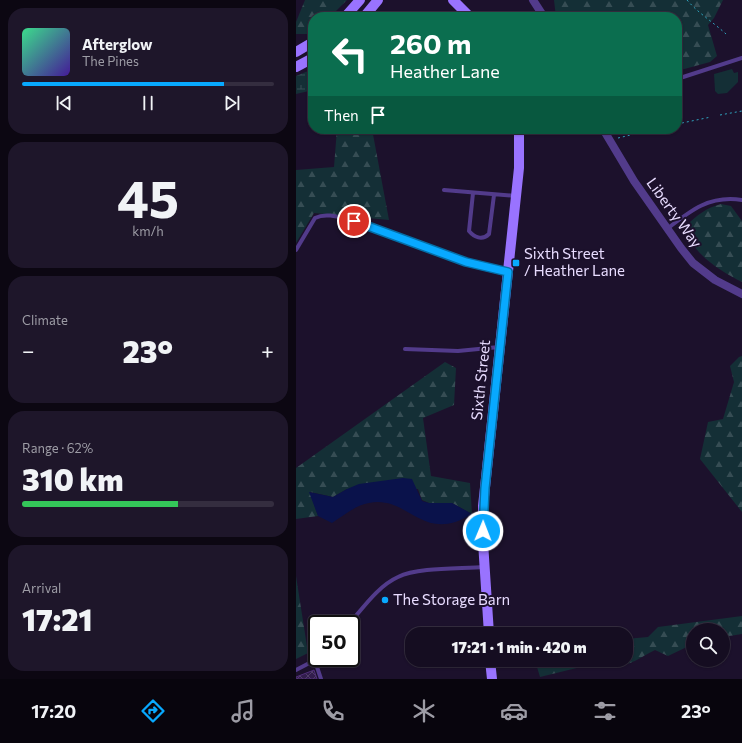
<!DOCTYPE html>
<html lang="en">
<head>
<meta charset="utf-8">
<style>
	:root { --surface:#150d21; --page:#1e162a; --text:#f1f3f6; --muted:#9d9ca5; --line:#342d3f; --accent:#08a9ff }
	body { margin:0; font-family:Commissioner,sans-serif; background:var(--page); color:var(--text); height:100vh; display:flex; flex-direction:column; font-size:15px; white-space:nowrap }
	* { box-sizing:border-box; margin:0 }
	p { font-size:13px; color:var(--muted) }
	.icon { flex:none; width:22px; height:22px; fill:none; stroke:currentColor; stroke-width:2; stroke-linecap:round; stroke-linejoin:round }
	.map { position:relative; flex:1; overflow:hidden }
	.details { display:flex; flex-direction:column; gap:8px; padding:8px; background:#0c0712; width:296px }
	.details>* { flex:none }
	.guide { position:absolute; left:12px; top:12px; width:374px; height:122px; border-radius:16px; box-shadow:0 1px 3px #0004,0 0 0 1px var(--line); background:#0b6e4f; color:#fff; overflow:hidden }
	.buttons { position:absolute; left:390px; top:623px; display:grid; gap:8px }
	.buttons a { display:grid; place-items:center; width:44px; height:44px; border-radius:50%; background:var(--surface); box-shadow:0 1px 3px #0004,0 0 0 1px var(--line); font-size:20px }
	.speed { position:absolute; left:12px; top:615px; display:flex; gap:8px; font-size:20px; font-weight:700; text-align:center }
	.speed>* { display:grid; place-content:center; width:52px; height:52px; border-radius:50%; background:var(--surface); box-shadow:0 1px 3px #0004,0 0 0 1px var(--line); line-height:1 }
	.speed .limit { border:2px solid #111; border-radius:6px; background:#fff; color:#111 }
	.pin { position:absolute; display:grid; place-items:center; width:34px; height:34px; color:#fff; margin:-17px; border:2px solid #fff; border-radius:50%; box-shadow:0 1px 4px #0007 }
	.me { position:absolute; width:44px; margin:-22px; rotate:1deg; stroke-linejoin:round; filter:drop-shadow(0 0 3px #0008) }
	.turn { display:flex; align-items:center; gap:14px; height:84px; padding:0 16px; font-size:18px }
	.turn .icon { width:52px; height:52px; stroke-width:2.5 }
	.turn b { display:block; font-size:28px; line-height:34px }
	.then { display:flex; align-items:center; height:38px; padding:0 16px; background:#0003; gap:8px; font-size:15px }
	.big { font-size:30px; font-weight:800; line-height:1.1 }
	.details .widget { flex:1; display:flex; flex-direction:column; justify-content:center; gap:6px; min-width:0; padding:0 14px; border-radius:16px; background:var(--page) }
	.details .dial { align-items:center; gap:0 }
	.dial b { font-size:52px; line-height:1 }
	.song { display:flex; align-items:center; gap:12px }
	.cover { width:48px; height:48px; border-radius:6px; background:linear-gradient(135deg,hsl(150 70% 55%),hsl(260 70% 35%)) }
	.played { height:4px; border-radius:2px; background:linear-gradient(90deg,var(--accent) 80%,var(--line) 80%) }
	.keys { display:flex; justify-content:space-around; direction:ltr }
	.heat { display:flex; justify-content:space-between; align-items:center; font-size:22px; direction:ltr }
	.charge { height:6px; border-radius:3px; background:linear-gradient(90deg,#34c759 62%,var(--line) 0) }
	.trip { position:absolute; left:109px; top:627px; width:228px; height:40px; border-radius:16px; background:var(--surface); box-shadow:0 1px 3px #0004,0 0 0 1px var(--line); font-weight:800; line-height:40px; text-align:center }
	.dock { display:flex; height:64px; justify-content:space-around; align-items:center; background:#08050d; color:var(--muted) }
	.dock .icon { width:28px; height:28px }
	.dock .active { color:var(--accent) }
	.dock b { font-size:18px; color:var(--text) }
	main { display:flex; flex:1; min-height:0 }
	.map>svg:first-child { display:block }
	.green { fill:#142f36 }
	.forest { fill:url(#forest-firs) }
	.wetland { fill:url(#wetland-marsh) }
	.water { fill:#0a124b }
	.building { fill:url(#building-cross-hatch); stroke:#502e79 }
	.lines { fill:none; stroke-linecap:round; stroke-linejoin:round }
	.path { stroke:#2fa5c0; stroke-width:1; stroke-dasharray:2 3; stroke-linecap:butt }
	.service { stroke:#523b8b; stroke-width:4 }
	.minor { stroke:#523b8b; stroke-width:8 }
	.secondary { stroke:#9973ff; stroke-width:10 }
	.route-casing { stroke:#056ea6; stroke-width:10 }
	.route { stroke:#08a9ff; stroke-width:7 }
	.poi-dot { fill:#08a9ff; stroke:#1c112c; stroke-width:1.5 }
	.labels { text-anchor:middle; stroke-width:4; stroke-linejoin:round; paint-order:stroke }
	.street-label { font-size:15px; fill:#e8dcff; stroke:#1c112c }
	.poi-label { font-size:15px; fill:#e8dcff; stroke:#1c112c; text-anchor:start }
</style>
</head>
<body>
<main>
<section class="details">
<div class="widget">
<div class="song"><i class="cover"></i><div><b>Afterglow</b><p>The Pines</p></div></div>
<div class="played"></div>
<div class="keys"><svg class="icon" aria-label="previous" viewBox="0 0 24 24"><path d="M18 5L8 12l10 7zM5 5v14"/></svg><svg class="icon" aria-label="pause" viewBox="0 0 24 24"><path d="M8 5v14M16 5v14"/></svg><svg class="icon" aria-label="next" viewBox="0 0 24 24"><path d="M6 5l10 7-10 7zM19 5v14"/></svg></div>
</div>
<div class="widget dial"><b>45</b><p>km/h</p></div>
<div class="widget"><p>Climate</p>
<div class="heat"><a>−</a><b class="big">23°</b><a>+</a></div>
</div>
<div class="widget"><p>Range · 62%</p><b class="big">310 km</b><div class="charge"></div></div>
<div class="widget"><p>Arrival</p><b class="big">17:21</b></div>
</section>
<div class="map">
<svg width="446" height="679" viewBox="0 0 446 679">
	<defs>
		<pattern id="forest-firs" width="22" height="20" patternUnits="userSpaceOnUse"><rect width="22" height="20" fill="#142f36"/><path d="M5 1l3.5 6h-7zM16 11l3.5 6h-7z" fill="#364d54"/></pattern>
		<pattern id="wetland-marsh" width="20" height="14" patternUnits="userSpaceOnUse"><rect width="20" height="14" fill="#142f36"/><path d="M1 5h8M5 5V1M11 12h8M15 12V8" fill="none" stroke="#364d54"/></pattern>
		<pattern id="building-cross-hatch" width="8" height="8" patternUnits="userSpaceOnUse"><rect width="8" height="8" fill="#321d4d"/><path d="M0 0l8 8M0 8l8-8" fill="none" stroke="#503d68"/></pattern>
	</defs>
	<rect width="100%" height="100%" fill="#1c112c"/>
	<path class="green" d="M436,69l2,4 4,-1v10l-11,11 -9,1 -3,-3 -1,-17z"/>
	<path class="forest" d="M9,0h42l-17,17h-17v15l-2,2h-15v-12z
		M258,0h169l-9,18 -6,7 9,31 -7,6 -33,9v-54h-121z
		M41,129h35l17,91 -75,-7 -18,30v-73l38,-3z
		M425,204l10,2 11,15v61c-22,-11 -53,-30 -56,-56 11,-11 20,-18 35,-22z
		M446,356v156l-42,-53 8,-37 15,-3 11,-37 -4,-16 9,-9z
		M149,362l11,6 -2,37 -31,13 8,58 39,7 2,31 -20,-11h-23l-7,-3 -4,-11h-71l-14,8 -23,-5 8,24 -22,3v-51z
		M0,576l12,77 -12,6z
		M446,616v18l-19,3v-7h-30v14l-25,12 -13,-6c-20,10 -32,22 -54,12l-61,15 -5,-17h91v-21l22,-2 10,-10z"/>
	<path class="wetland" d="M17,69v21l-17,4v-18z"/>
	<path class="water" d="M107,478l9,1 10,22 7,2h23l20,11c-50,31 -63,-19 -103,-11 -13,2 -26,13 -37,20l-14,-7 -9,-24 24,5 14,-8 12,-5z"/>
	<path class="building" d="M18,670l3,9h-21v-2z"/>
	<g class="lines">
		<path class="path" d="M391,0c11,13 26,22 39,34
			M424,115l22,-4
			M381,124l34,-7
			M322,138l38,-9"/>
		<path class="service" d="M381,79l65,-21
			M148,190l72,6
			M177,193l-4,38c5,6 13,10 20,3l5,-39
			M371,229c24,-19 43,-34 75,-29
			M0,250l19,-32c12,-6 26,0 39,3
			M109,349l53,2 41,-4
			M53,624c14,-16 29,-38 49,-47 20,-10 62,-8 86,-10
			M19,661l6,18
			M0,670l23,-12"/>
		<path class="minor" d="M237,0l11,17
			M307,129l31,52 47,67 12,15 22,17 27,14
			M58,221l112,41 41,10"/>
		<path class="secondary" d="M157,0l17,17
			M49,17l15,-17
			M68,17l14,-17
			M0,52l17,-10
			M0,67l17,-9
			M193,634l-6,-92v-36l36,-338v-39
			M194,660l2,19"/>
	</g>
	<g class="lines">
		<g class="route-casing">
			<path id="route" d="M58,221l112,41 42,10 -23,216 -2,43"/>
		</g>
		<use href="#route" class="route"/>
	</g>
	<g class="poi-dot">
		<rect x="216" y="259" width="8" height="8" rx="2"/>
		<circle cx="89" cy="600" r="4"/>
	</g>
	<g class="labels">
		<g class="street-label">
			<text transform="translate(378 213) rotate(54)" y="5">Liberty Way</text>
			<text transform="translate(185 380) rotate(-84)" y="5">Sixth Street</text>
		</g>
		<g class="poi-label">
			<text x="228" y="259">Sixth Street<tspan x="228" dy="17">/ Heather Lane</tspan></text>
			<text x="97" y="605">The Storage Barn</text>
		</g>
	</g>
</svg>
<div class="buttons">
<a><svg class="icon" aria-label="search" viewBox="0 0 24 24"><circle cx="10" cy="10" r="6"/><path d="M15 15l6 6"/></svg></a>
</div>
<div class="speed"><div class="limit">50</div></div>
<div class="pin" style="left:58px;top:221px;background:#d93025"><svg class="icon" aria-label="arrive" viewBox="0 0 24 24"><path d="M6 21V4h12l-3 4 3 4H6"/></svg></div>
<svg class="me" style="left:187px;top:531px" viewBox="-20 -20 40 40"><circle r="17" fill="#08a9ff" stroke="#fff" stroke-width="3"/><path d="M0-11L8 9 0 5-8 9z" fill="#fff"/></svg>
<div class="trip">17:21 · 1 min · 420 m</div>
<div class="guide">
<div class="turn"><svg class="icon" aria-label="left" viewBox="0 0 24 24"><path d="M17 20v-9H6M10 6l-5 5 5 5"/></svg><div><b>260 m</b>Heather Lane</div></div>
<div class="then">Then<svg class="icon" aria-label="arrive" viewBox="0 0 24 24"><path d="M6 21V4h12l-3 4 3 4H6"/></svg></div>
</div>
</div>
</main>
<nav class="dock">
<b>17:20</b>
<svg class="icon active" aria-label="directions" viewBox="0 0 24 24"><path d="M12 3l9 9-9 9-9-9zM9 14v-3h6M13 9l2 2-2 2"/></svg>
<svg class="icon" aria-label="music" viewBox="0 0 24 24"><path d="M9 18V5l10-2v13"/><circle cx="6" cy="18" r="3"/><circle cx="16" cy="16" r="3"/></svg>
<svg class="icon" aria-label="phone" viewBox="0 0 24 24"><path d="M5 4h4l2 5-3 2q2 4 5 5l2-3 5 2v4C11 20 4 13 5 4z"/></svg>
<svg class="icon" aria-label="climate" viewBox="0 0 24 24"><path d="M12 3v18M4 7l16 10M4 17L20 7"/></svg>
<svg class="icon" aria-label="car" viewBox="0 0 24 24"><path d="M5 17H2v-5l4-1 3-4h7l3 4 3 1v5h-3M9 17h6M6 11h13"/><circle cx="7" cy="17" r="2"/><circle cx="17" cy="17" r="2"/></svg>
<svg class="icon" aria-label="filters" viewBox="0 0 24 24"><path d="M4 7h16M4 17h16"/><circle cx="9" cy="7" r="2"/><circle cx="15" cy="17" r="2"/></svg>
<b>23°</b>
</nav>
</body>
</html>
